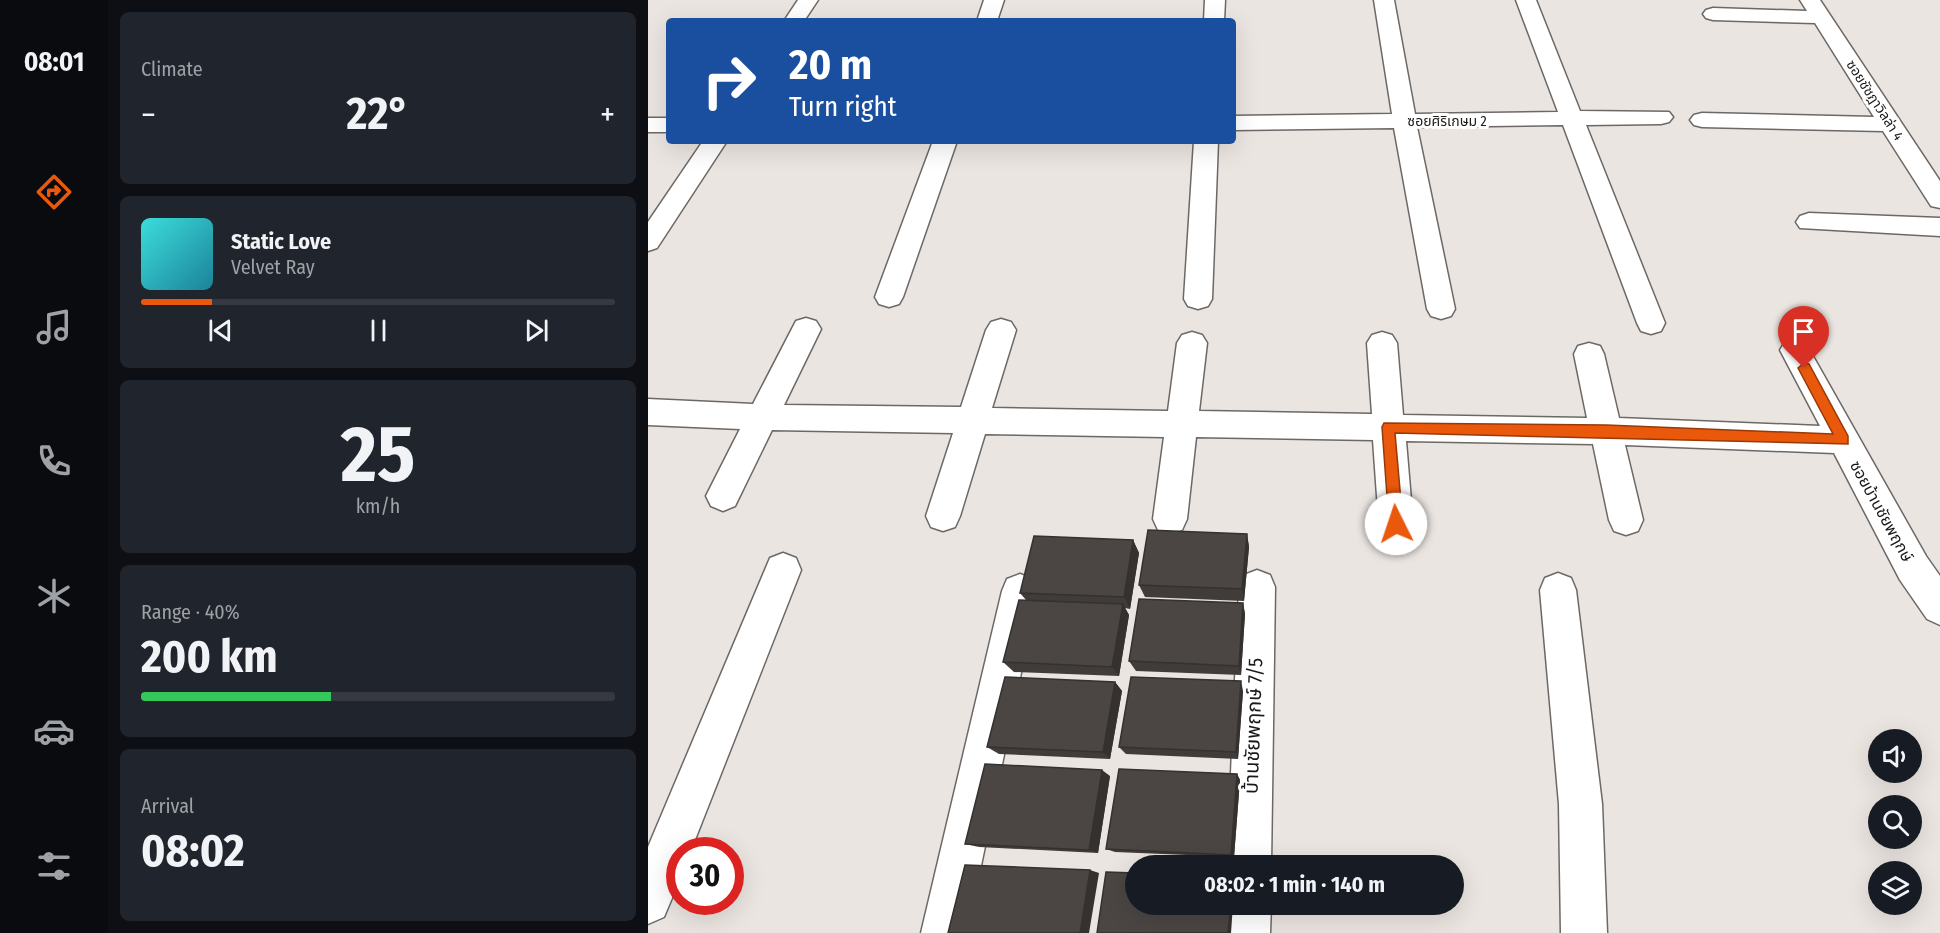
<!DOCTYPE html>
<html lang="en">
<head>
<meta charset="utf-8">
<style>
	:root { --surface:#171b24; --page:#20242c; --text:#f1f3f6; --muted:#9ea1a6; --line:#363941; --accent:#ea580c }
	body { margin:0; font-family:"Fira Sans Condensed","Noto Sans Thai",sans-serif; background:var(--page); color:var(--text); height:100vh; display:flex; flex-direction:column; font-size:22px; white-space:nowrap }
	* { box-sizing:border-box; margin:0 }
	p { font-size:20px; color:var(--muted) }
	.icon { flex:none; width:33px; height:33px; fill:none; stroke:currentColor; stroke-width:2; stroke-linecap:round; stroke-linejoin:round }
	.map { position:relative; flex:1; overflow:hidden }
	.details { display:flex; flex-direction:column; gap:12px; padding:12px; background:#0d0f14; width:540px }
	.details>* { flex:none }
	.top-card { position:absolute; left:18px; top:18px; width:570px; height:126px; border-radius:6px; box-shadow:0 6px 24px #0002; background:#1a4fa0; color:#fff; overflow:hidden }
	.fabs { position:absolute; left:1220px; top:729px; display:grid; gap:12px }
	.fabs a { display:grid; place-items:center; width:54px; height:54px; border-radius:50%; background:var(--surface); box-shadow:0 6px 24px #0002; font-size:30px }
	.speed { position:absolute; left:18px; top:837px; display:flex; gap:12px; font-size:30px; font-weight:700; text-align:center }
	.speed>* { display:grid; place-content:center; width:78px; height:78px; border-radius:50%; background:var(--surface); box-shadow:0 6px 24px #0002; line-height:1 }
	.speed .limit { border:9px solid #d22; background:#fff; color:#111 }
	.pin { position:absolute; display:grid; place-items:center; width:51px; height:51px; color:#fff; margin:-62px -26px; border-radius:50% 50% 50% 0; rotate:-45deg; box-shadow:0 0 6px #0007 }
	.pin .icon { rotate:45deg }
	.me { position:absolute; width:66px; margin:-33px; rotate:356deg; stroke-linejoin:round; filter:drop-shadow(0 0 4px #0008) }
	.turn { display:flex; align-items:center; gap:21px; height:126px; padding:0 24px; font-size:27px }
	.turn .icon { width:78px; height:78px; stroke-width:2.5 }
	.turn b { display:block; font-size:42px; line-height:51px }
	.big { font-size:45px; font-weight:700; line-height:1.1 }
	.details .widget { flex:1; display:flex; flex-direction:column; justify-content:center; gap:9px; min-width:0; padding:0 21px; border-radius:9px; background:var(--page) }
	.details .dial { align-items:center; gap:0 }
	.dial b { font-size:78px; line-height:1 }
	.song { display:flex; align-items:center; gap:18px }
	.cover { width:72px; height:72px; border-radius:9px; background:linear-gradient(135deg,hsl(180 70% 55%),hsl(190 70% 35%)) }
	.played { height:6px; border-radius:3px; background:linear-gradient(90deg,var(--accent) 15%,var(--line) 15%) }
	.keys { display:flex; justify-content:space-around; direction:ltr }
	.heat { display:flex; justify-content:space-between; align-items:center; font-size:33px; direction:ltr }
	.charge { height:9px; border-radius:4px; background:linear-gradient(90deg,#34c759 40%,var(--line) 0) }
	.trip { position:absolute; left:477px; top:855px; width:339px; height:60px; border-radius:30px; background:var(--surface); box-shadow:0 6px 24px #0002; font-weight:700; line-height:60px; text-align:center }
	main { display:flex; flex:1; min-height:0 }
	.tabs { display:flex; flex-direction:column; width:108px; justify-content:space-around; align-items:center; background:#090b0e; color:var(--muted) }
	.tabs .icon { width:42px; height:42px }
	.tabs .active { color:var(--accent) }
	.tabs b { font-size:27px; color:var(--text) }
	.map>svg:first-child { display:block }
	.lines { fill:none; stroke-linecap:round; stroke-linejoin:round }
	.minor-casing { stroke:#6d6865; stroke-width:3 }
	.minor { fill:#fff; fill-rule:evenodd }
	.wall { fill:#403c3a }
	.shaded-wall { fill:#34312f }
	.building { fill:#4b4643; stroke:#34312f; stroke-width:1.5 }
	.route { fill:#ea580c; stroke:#983908; stroke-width:1.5 }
	.labels { text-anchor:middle; stroke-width:6; stroke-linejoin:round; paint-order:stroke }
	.far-street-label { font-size:14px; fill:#1b1917; stroke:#fff }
	.street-label { font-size:16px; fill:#1b1917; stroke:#fff }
	.near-street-label { font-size:20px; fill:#1b1917; stroke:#fff }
</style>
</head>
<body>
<main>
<nav class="tabs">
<b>08:01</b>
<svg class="icon active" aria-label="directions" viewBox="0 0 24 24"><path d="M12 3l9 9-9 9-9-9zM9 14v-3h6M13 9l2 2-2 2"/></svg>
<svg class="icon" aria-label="music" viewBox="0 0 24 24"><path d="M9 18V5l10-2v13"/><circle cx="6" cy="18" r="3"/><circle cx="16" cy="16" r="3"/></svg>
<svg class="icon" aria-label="phone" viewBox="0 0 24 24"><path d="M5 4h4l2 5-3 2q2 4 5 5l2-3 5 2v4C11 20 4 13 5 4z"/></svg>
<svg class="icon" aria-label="climate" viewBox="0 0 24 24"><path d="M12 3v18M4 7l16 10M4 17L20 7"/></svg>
<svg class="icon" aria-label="car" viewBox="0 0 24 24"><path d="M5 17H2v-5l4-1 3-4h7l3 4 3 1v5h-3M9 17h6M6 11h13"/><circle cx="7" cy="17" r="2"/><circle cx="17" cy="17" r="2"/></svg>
<svg class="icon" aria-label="filters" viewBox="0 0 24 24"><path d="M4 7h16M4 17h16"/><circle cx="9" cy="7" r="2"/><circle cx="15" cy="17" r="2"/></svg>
</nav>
<section class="details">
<div class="widget"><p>Climate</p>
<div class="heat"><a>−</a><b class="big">22°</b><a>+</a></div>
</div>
<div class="widget">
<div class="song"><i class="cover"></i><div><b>Static Love</b><p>Velvet Ray</p></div></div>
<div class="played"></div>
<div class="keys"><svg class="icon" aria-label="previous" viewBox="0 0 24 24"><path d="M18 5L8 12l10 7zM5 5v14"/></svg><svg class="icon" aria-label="pause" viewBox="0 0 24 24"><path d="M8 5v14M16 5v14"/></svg><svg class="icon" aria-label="next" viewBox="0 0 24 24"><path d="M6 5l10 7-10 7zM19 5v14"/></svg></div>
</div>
<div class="widget dial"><b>25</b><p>km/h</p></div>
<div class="widget"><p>Range · 40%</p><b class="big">200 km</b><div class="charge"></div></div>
<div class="widget"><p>Arrival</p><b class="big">08:02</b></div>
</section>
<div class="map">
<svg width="1292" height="933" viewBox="0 0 1292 933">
	<rect width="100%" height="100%" fill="#ebe5e1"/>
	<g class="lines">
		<g class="minor-casing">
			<path id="minor" d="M150,0h20l-14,21h-20z
				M336,0h20l-7,21h-20z
				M557,0h20l-1,21h-20z
				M726,0h20l21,114 143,-2 -42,-112h20l44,111 89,1 4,5 -4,5 -8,2 -75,1 79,198 -4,8 -10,3 -10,-3 -4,-8 -74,-198 -146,2 38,182 -4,7 -10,3 -10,-3 -4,-7 -33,-181 -161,2v-14l159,-2z
				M1152,0h20l120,181v27l-9,-2 -48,-75 -181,-4 -8,-2 -4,-5 4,-5 8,-2 172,4 -59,-94 -102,-3 -7,-2 -3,-4 3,-4 7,-2 94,3z
				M0,118h21v14h-21z
				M55,141h24l-70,107 -9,3v-29z
				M285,141h24l-54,156 -4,7 -10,3 -10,-3 -4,-7z
				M546,141h24l-6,158 -4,7 -10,3 -10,-3 -4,-7z
				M1161,213l131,5v18l-140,-8 -4,-6 4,-6z
				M158,318l10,3 5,8 -37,76 177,2 25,-77 5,-8 10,-3 10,3 5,8 -24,78 176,3 9,-68 5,-8 10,-3 10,3 5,8 -8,68 173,3 -5,-71 5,-8 10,-3 10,3 5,8 6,72 184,3 -13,-64 4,-8 11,-3 11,3 4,8 15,64 201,8 -40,-76 5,-8 10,-3 10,3 121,214 14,20v49l-13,-6 -27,-39 -66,-127 -209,-8 18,75 -5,11 -12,4 -12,-4 -5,-11 -16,-76 -187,-3 7,83 -5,11 -12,4 -12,-4 -5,-11 -6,-84 -177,-3 -9,82 -5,11 -12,4 -12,-4 -5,-11 11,-82 -179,-3 -25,82 -5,11 -12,4 -12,-4 -5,-11 27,-83 -181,-3 -37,76 -12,5 -12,-5 -5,-10 34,-67 -92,-4v-26l105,5 43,-83z
				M135,553l13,5 5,12 -110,280h-11v29l-16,38 -16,7v-77l122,-289z
				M609,570l13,5 5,12 -4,279h-44l12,-279 5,-12z
				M910,573l13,5 5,12 26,214 5,129h-46l-2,-129 -19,-214 5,-12z
				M372,574l13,5 5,12 -71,342h-46l81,-342 5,-12z
				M577,904h46l-1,29h-46z"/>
		</g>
		<use href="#minor" class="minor"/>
	</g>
	<path class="wall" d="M599,534l2,13 -5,54 -99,-4 -6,-12z
		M485,540l6,13 -9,56 -5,-1 4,7 -10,61 -105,-4 -11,-10 23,-62 -6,-7z
		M595,603l2,11 -4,61 -105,-4 -7,-10z
		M467,682l7,9 -12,68 -111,-5 -12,-7z
		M595,691l-5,68 -112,-5 -7,-7z
		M589,774l3,6 -6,77 -119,-5 -9,-3z
		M462,776l-12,77 -119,-6 -14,-3z"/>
	<path class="shaded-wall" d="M599,534l2,13 -5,54 -2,-12z
		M485,540l6,13 -9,56 -6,-12z
		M595,603l2,11 -4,61 -2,-9z
		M475,604l6,11 -10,61 -7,-9z
		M593,681l2,10 -5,68 -2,-7z
		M467,682l7,9 -12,68 -7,-7z
		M454,770l8,6 -12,77 -9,-3z
		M589,774l3,6 -6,77 -3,-2z
		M442,870l9,3 -10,60h-9z
		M583,904h2l-2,29h-3z"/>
	<path class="building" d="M500,530l99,4 -5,55 -103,-4z
		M386,536l99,4 -9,57 -104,-4z
		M491,599l104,4 -4,63 -110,-5z
		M371,600l104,4 -11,63 -109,-5z
		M357,677l110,5 -12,70 -116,-5z
		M483,677l110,4 -5,71 -117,-5z
		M337,764l117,6 -13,80 -124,-6z
		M471,769l118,5 -6,81 -125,-6z
		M317,865l125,5 -10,63h-132z
		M458,872l30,1v31h95l-3,29h-131z"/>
	<path class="route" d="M1156,363l5,1 39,72v8l-453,-11 8,91 -7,6 -7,-6 -7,-97 2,-4 222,2 227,9 -35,-66z"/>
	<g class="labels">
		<g class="far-street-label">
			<text transform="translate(1227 100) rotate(57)" y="5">ซอยชัชฎาวิลล่า 4</text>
			<text x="799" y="126">ซอยศิริเกษม 2</text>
		</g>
		<g class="street-label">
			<text transform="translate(1234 511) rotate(61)" y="6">ซอยบ้านชัยพฤกษ์</text>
		</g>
		<g class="near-street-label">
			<text transform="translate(605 726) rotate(-88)" y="7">บ้านชัยพฤกษ์ 7/5</text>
		</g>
	</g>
</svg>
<div class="fabs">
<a><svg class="icon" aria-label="sound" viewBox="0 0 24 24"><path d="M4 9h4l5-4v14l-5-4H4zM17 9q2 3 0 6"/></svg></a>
<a><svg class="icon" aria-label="search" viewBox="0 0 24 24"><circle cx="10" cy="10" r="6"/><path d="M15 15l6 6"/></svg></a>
<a><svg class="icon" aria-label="layers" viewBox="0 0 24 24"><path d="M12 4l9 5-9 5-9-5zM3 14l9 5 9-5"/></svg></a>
</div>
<div class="speed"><div class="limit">30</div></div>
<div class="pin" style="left:1156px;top:368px;background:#d93025"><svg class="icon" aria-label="arrive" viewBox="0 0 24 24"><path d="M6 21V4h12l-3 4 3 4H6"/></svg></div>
<svg class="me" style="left:748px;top:524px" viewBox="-20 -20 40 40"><circle r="19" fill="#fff"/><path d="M0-13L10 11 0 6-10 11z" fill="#ea580c"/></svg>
<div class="trip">08:02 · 1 min · 140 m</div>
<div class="top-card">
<div class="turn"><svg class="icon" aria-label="right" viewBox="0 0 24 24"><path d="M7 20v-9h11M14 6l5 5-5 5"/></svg><div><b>20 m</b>Turn right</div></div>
</div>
</div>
</main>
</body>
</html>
